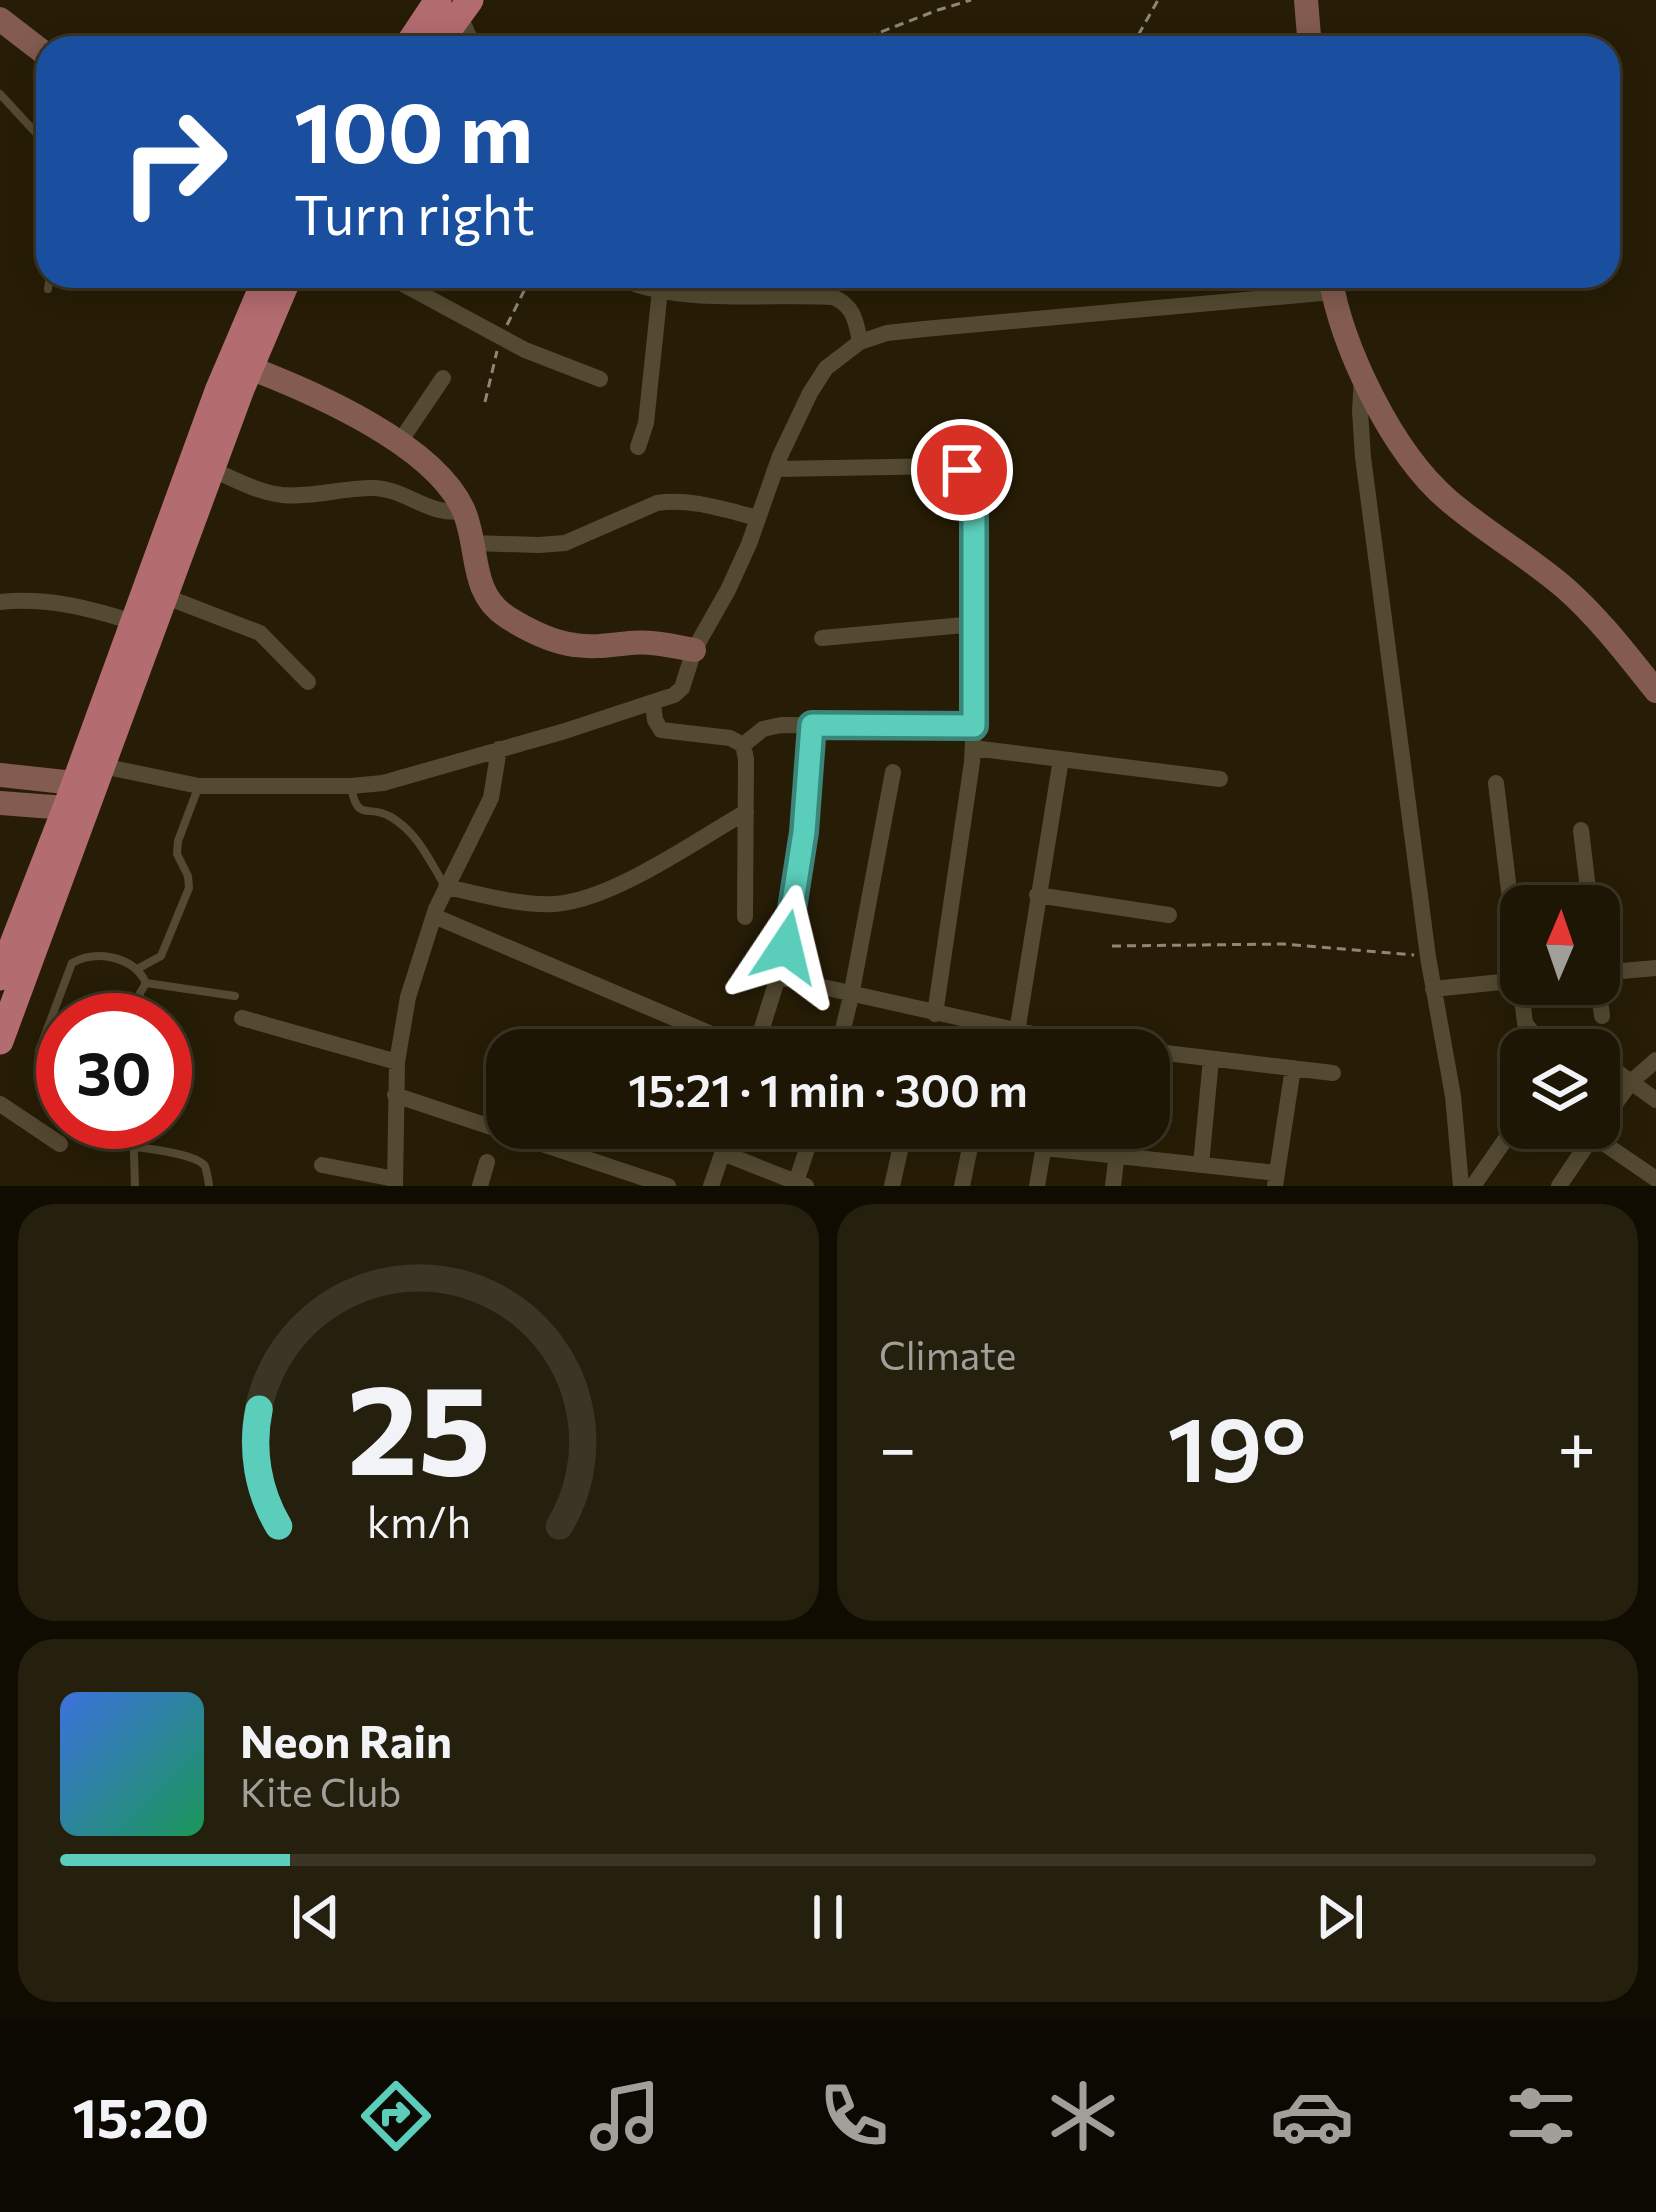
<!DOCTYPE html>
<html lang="en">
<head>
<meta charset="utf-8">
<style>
	:root { --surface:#1d1604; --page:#251f0e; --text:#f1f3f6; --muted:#a09f9a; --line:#3b3526; --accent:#5bcebb }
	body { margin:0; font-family:Commissioner,sans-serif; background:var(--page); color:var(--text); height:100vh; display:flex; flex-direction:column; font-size:45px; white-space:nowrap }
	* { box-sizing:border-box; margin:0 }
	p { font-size:39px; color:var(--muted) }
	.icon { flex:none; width:66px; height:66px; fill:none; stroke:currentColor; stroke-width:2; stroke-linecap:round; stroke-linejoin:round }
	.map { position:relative; height:1186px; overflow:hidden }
	.drawer { display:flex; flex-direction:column; gap:18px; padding:18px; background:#100c02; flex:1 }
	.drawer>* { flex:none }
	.top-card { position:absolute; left:36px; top:36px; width:1584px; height:252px; border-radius:36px; box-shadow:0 6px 30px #0003,0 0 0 3px var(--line); background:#1a4fa0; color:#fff; overflow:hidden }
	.needle { width:78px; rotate:2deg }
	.fabs { position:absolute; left:1500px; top:885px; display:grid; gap:24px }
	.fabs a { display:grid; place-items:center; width:120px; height:120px; border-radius:24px; background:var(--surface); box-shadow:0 6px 30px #0003,0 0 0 3px var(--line); font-size:60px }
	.speed { position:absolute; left:36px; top:993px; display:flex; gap:24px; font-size:60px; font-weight:700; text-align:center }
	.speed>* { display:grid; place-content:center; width:156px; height:156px; border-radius:50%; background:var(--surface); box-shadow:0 6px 30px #0003,0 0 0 3px var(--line); line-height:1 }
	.speed .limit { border:18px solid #d22; background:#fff; color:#111 }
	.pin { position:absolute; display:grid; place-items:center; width:102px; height:102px; color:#fff; margin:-51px; border:6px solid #fff; border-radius:50%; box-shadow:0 3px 12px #0007 }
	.me { position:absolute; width:132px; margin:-66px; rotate:10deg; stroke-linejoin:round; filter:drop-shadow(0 0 9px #0008) }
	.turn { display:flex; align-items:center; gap:42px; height:252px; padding:0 60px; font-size:54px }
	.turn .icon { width:156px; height:156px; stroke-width:2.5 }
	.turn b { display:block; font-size:84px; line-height:102px }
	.big { font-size:90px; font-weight:600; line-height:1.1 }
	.drawer .tile { flex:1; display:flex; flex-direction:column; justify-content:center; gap:18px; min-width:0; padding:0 42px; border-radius:36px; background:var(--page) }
	.drawer .dial { align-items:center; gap:0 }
	.dial svg { height:312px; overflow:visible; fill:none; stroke:var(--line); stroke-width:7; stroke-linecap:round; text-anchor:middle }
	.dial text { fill:var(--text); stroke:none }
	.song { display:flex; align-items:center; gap:36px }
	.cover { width:144px; height:144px; border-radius:18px; background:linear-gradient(135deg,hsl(220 70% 55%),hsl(150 70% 35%)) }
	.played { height:12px; border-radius:6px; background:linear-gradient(90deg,var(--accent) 15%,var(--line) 15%) }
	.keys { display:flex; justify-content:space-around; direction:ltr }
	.heat { display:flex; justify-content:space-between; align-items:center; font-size:66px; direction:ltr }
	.drawer .tiles { flex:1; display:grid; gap:18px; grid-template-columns:1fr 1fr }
	.tile:last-child { grid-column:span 2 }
	.trip { position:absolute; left:486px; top:1029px; width:684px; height:120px; border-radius:36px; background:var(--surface); box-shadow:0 6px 30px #0003,0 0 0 3px var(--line); font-weight:600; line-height:120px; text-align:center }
	.dock { display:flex; height:192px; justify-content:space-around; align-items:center; background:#0c0902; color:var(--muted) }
	.dock .icon { width:84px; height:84px }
	.dock .on { color:var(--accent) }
	.dock b { font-size:54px; color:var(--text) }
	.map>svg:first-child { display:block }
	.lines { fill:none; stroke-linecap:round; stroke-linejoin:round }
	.path { stroke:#8f8775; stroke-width:3; stroke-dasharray:9 6; stroke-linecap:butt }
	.lane { stroke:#544a32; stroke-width:8 }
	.street { stroke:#544a32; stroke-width:16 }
	.secondary { stroke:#835b51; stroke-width:24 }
	.primary { stroke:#b36c70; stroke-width:27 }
	.route-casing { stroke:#3b867a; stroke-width:30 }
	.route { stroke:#5bcebb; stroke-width:21 }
</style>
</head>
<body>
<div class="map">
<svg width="1656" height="1186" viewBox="0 0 1656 1186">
	<rect width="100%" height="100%" fill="#271d06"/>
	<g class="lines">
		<path class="path" d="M839,48l99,-38 33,-10
			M1131,48l27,-48
			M842,287l10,-11
			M507,325l22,-44 6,-5
			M485,402l12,-51
			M1112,946l172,-2 130,11"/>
		<path class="lane" d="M0,94l48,52
			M48,289l2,-13
			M351,787c7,37 17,16 40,30 27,16 38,43 54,69
			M139,968l22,-12 28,-68 -1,-12 -11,-22 1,-13 20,-53
			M138,1020l2,-27 6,-10 89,13
			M63,1068l-24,-17 33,-88c26,-14 62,-6 74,20
			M133,1122l2,64
			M136,1147c15,2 60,7 69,19 1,2 4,17 4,20"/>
		<path class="street" d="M459,14l15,34
			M388,276l137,74 75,29
			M616,276c56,30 153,17 217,21 21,9 23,24 27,45
			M1362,378l-2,33 3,46 65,500 25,139 8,90
			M399,443l44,-65
			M638,447l8,-24 14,-133
			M211,469c23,10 46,23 71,26 31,3 62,-8 93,-7 33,2 55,29 89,23
			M775,469l172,-3c27,7 25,29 27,53l1,183 -3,60 -37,252
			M472,543l67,2 26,-2 92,-40c34,-5 68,7 101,15
			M164,596l96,37 48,49
			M0,602c47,-5 89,6 133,20
			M822,638l153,-14
			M653,703l2,17 6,10 69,8 13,7 3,14 -1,158
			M743,745l20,-16 18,-4 193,1
			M973,748l247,31
			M102,766l97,20h152l32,-3 182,-52 109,-36 8,-7 12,-38 34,-60 21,-46 31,-88 30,-63 16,-25 34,-26 27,-9 37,-4 409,-37
			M1496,783l29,240 12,16 30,10
			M1581,830l9,76
			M446,887c35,7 73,19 109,17 58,-4 140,-63 191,-92
			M1037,895l132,20
			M434,916l315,134
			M1599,973l57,-5
			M778,977c23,-82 28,-167 34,-252
			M1598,984l4,32
			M1433,989l88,-9
			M242,1018l155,44
			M1017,1032l44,-273
			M755,1050l23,-73 282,63 80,10
			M838,1050l13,-54 42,-224
			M991,1050l5,-23
			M1149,1051l184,22
			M1599,1059l57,41
			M395,1095l273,91
			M0,1104l60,40
			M1599,1126l32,-44 25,-22
			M1593,1136l63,43
			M1044,1148l233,25
			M723,1153l83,33
			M322,1165l73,14
			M1201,1165l10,-106
			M796,1182l18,-54
			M395,1186l2,-124 11,-65 28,-88 55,-111 8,-49
			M480,1186l7,-24
			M711,1186l20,-58
			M892,1186l13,-58
			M962,1186l12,-58
			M1037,1186l10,-58
			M1113,1186l7,-58
			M1275,1186l18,-118
			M1473,1186l48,-69
			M1559,1186l39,-58"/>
		<path class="secondary" d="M1306,0l4,48
			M0,19l48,37
			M1330,276c12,72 62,176 118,224 37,32 80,56 117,88 35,31 62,67 91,103
			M250,368c63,24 183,76 213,141 17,37 5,83 44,108 19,12 45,25 68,28 19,3 36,0 55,-2 22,-2 43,3 64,7
			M0,775l74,8
			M0,803l66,5"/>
		<path class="primary" d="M406,48l32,-48
			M435,48l35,-48
			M0,977l66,-169 152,-417 49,-115
			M0,1041l241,-652 48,-113"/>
	</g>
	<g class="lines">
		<g class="route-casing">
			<path id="route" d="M786,947l18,-115 8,-107 162,1v-207c-1,-17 0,-36 -12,-49"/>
		</g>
		<use href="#route" class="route"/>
	</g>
</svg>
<div class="fabs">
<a><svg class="needle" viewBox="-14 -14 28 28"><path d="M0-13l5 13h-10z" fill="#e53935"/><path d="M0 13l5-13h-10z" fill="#a09f9a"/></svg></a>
<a><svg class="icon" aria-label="layers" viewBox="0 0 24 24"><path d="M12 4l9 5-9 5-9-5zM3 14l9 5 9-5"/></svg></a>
</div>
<div class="speed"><div class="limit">30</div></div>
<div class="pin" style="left:962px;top:470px;background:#d93025"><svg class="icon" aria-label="arrive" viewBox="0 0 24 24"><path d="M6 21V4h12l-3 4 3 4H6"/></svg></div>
<svg class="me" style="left:786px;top:947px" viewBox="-20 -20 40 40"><path d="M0-17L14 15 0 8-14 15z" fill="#5bcebb" stroke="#fff" stroke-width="4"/></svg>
<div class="trip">15:21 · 1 min · 300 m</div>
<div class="top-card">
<div class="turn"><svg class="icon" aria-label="right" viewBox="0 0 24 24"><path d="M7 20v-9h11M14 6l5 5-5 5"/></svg><div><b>100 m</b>Turn right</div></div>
</div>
</div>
<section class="drawer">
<div class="tiles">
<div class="tile dial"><svg viewBox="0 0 100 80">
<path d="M14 69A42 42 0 1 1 86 69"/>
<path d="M14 69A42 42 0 0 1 9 39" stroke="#5bcebb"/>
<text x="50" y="56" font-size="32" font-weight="700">25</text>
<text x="50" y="72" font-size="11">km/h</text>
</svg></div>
<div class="tile"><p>Climate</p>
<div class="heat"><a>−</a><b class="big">19°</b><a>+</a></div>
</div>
<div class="tile">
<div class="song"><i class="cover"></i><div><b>Neon Rain</b><p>Kite Club</p></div></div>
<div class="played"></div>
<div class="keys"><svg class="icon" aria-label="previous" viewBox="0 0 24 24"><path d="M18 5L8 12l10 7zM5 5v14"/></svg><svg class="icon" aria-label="pause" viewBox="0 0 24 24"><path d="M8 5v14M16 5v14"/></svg><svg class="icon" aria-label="next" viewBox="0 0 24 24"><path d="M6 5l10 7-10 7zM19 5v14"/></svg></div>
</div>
</div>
</section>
<nav class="dock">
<b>15:20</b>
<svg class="icon on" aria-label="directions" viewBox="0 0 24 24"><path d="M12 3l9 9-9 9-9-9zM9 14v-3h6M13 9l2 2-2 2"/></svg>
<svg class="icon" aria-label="music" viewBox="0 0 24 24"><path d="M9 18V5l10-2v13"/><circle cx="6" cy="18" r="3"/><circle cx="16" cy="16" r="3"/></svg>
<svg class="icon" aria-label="phone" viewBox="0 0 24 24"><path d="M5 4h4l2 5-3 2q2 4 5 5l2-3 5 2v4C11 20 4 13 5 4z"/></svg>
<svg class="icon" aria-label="climate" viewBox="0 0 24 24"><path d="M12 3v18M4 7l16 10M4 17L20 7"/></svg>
<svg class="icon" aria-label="car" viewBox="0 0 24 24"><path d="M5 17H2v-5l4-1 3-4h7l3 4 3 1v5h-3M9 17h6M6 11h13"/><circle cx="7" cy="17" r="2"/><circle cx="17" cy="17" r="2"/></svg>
<svg class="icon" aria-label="filters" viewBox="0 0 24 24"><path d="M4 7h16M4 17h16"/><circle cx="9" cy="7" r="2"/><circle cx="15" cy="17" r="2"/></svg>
</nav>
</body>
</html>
